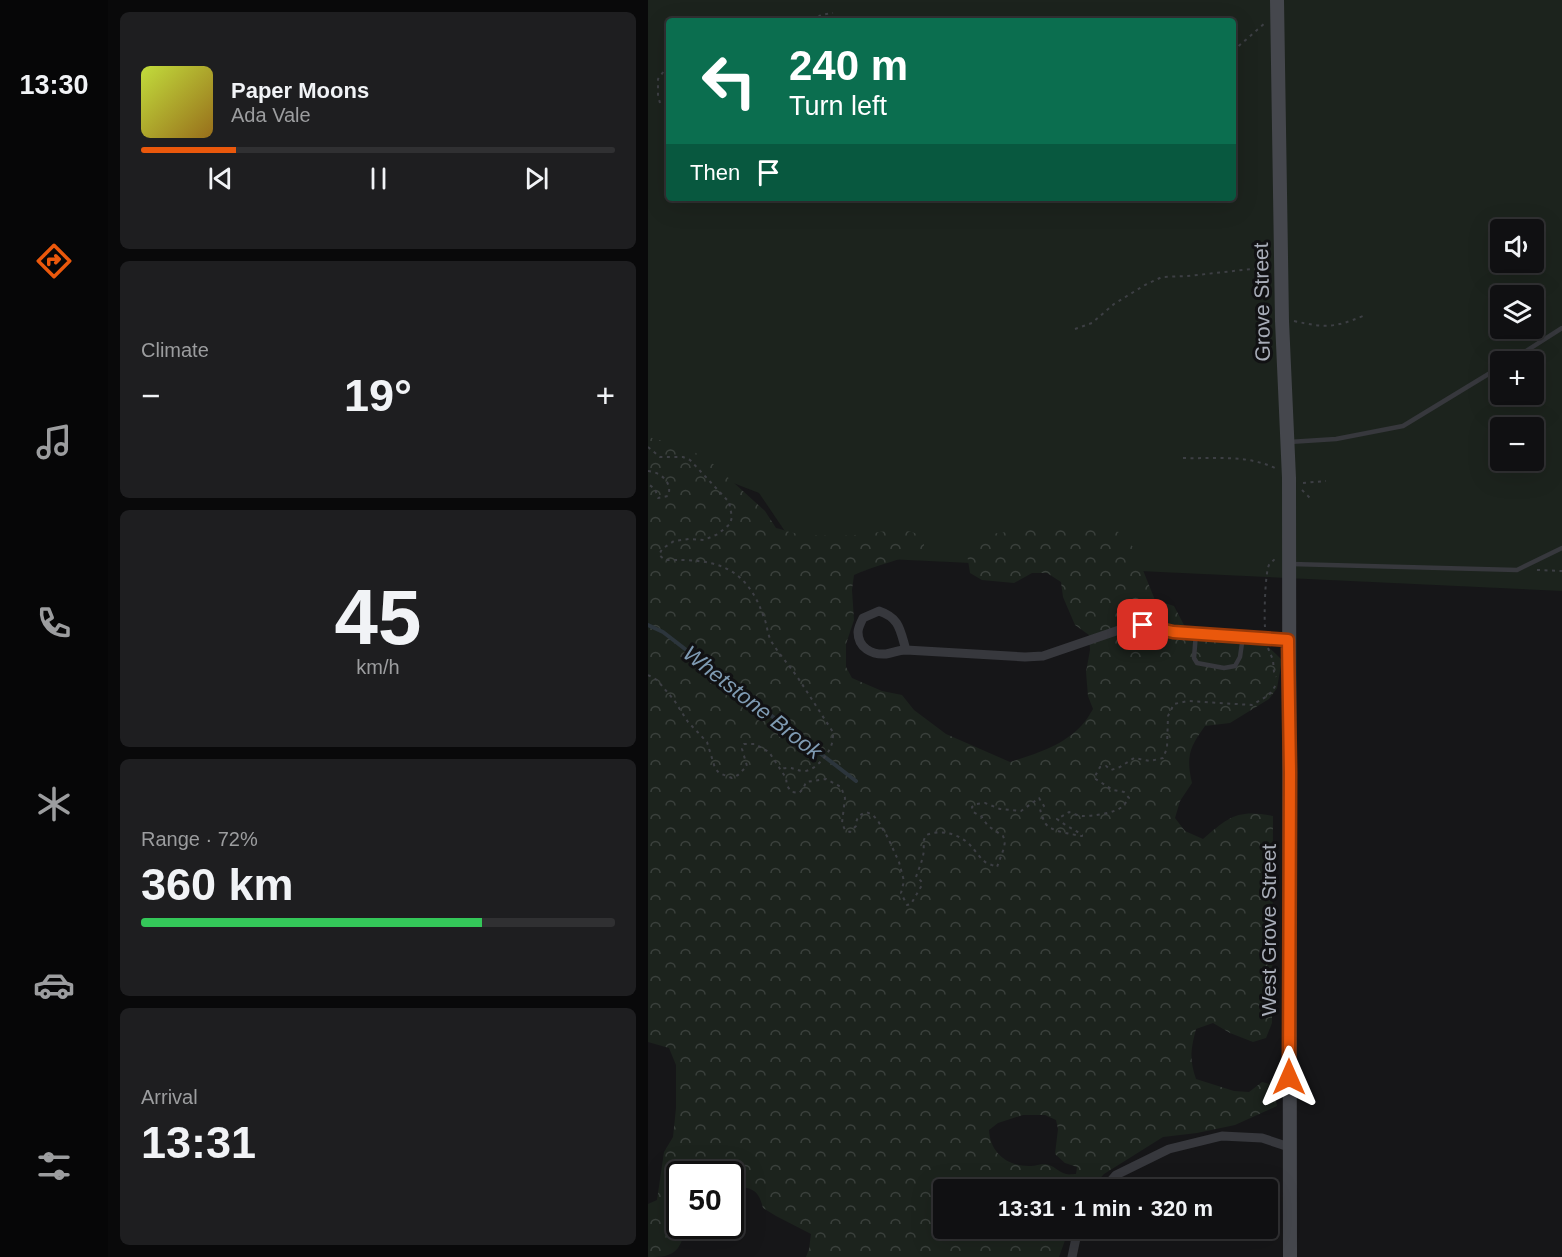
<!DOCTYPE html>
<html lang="en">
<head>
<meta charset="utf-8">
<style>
	:root { --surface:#101012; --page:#1e1e20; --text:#f1f3f6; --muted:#9c9d9f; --line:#303032; --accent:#ea580c }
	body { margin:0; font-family:Helvetica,sans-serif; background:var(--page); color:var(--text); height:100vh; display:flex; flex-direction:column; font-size:22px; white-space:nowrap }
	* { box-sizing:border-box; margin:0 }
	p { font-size:20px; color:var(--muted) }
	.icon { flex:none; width:33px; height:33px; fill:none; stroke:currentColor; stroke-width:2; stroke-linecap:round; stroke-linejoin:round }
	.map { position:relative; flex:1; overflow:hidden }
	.details { display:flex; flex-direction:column; gap:12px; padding:12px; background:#09090a; width:540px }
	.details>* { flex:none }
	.guide { position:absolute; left:18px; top:18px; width:570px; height:183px; border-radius:6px; box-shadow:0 6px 24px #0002,0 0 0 2px var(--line); background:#0b6e4f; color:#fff; overflow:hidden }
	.fabs { position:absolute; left:842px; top:219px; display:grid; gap:12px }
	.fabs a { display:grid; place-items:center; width:54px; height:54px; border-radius:6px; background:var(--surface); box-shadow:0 6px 24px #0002,0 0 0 2px var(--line); font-size:30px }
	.speed { position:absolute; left:18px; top:1161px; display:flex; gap:12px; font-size:30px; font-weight:700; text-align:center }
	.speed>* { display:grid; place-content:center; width:78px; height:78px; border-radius:50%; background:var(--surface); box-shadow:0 6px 24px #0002,0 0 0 2px var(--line); line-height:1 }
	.speed .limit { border:3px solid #111; border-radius:9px; background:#fff; color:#111 }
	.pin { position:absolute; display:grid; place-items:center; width:51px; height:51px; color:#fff; margin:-26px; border-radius:12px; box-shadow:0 3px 9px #0006 }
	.me { position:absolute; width:66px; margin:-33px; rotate:0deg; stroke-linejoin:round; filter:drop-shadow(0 0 4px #0008) }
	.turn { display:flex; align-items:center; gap:21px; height:126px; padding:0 24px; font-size:27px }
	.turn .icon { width:78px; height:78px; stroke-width:2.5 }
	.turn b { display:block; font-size:42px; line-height:51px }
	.then { display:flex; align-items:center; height:57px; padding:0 24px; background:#0003; gap:12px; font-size:22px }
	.big { font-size:45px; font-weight:800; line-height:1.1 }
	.details .tile { flex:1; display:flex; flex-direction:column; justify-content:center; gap:9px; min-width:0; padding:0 21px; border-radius:9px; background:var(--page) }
	.details .dial { align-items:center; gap:0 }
	.dial b { font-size:78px; line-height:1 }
	.song { display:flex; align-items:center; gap:18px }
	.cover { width:72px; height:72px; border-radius:9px; background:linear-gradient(135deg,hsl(70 70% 55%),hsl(40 70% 35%)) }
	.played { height:6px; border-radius:3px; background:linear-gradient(90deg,var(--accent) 20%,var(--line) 20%) }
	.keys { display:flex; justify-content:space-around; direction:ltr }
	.heat { display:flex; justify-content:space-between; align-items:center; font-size:33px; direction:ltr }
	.charge { height:9px; border-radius:4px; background:linear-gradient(90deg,#34c759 72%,var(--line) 0) }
	.trip { position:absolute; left:285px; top:1179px; width:345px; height:60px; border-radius:6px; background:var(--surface); box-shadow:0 6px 24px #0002,0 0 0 2px var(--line); font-weight:800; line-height:60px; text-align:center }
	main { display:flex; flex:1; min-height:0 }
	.dock { display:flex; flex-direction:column; width:108px; justify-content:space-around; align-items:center; background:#060607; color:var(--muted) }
	.dock .icon { width:42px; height:42px }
	.dock .selected { color:var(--accent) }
	.dock b { font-size:27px; color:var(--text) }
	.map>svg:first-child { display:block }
	.grass { fill:#1c231d; fill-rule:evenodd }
	.forest { fill:url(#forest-crowns); fill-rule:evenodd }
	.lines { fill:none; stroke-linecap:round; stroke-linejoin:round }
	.stream { stroke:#2c353c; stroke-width:4 }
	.path { stroke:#3d3f44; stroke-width:2; stroke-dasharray:3 4.5; stroke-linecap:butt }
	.lane { stroke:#37383d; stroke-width:4.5 }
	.street { stroke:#37383d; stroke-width:9 }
	.secondary { stroke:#45474d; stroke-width:14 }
	.route-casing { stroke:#983908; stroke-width:15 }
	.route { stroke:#ea580c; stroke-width:10 }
	.labels { text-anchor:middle; stroke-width:6; stroke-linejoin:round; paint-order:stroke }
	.street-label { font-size:21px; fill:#a8adb8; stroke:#111113 }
	.water-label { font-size:22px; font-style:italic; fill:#7f9bb3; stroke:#111113 }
</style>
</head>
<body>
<main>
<nav class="dock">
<b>13:30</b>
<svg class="icon selected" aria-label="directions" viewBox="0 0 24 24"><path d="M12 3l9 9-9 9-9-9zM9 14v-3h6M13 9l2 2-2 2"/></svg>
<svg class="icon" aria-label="music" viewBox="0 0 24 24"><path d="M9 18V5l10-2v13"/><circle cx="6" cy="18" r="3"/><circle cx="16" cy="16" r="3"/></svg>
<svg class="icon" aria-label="phone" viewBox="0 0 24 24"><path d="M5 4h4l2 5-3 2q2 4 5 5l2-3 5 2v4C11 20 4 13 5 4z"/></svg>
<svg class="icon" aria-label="climate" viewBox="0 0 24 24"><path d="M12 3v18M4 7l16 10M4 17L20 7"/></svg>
<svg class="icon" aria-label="car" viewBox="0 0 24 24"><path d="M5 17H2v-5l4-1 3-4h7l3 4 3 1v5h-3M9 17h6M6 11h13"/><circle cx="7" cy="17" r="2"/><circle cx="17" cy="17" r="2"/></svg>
<svg class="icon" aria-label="filters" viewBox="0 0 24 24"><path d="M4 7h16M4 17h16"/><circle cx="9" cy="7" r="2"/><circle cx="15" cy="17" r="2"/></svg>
</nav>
<section class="details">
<div class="tile">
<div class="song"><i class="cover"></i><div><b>Paper Moons</b><p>Ada Vale</p></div></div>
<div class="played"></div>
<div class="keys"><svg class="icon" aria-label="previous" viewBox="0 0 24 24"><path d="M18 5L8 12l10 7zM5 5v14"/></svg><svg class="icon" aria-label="pause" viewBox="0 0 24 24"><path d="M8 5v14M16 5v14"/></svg><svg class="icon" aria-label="next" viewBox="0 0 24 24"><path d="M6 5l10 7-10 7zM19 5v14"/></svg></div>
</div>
<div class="tile"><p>Climate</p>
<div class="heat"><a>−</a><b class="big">19°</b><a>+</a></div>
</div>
<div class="tile dial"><b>45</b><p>km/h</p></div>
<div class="tile"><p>Range · 72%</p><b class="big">360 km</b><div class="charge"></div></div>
<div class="tile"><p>Arrival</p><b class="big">13:31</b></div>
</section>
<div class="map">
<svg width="914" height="1257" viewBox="0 0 914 1257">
	<defs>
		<pattern id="forest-crowns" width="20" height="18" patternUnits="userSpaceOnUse" patternTransform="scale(1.5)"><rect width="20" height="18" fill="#1c231d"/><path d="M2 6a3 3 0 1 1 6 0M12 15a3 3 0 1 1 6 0" fill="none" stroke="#3a403c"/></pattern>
	</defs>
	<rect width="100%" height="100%" fill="#161618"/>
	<path class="grass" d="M0,0h914v591l-761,-36 -42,-62 -111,-43zM21,21h564v177h-564zM852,230h33v32h-33zM852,296h33v32h-33zM852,362h33v32h-33zM852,428h33v32h-33z"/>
	<path class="forest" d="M0,437l38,10 26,16 53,48 11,17c5,1 12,4 18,5 16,3 44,3 61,2 23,-1 49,-11 69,3v10c-21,13 -47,16 -70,27l-2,15 2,30 -8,24v23l6,11 30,13 20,4 12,15 32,24 64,28c25,-8 53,-16 72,-37 4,-4 8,-11 11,-16l-5,-13 -2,-24 4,-22 -1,-15 -14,-10 -12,-28 -2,-15 -14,-9h-15l-18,10 -32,-3 -12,-7 -3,-19 5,-11 18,-9 89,-10 40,8 15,16 21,52 19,6 20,38c7,-3 19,-13 25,-14 25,-4 47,13 63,30l-5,28 -8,11 -39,24 -25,3c-16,22 -19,31 -13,57l-12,18 -5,17 10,13 18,8c26,-22 34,-30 70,-23l-1,207 -6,15 -13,4 -23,-9 -17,-10 -17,6c-5,20 -7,30 0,50l38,12 15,1 13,-10 12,3 3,21 -42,19 -38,8 -34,4 -59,37 -14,15 -146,1v38l125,1 -10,28h-253l3,-8 2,-15 -35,-18 -13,-8c-5,-21 -13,-20 -32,-22l-1,-12h-50v52h2c1,11 2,12 -4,22 -7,9 -18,9 -30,9v-53l9,-4 7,-48 9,-15 3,-29v-43l-7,-17 -21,-6zM375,1115h22l11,5 2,9 -3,25 10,9 12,4 -1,7c-3,0 -7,1 -10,0 -8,-2 -12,-9 -21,-10 -5,0 -10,2 -14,2 -23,1 -41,-13 -42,-36l9,-7z"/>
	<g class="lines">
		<path class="stream" d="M0,625l15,7 193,149"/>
		<path class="path" d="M164,21l9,-6 12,-2
			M585,51l32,-28
			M12,103l-2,-7v-17l6,-8 5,-1
			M646,321c31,7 40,7 69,-5
			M427,329l17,-6 22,-19 31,-19 17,-8 26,-1 82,-9
			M0,447l12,10h23l7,3 39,42 3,15 -2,7 -12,10 -14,6 -15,-1 -15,2 -12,8 -3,6 6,5c48,-1 80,4 98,55 4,8 4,18 8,26 8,13 18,24 27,37 12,18 23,36 35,54 0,4 0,10 -2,14 -3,9 -17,26 -28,25 -9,-1 -10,-5 -23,-2
			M535,458c32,1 64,-4 94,11
			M0,471c13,1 25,12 20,25l-10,2 -3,-9 -7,-5
			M655,483l23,-2
			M654,490l9,9
			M889,570l25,1
			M617,627c-1,-10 0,-54 4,-62 2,-3 4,-4 7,-7
			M620,648l5,12 1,12 2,5
			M0,675l9,5 17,20 14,22 19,20 8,26 4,5 13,5 6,-3 9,-9 -5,-17 2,-5h11l14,8 17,26 1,8 5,6 7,1 4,-4 3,-7 20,-3 15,8 4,11 -3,25 3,7 5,2 6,-6c0,-8 3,-11 10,-14l7,3 5,6 10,17 11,24 5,19 -3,12 6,12 4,-1 11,-19 -1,-4 -5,-4c4,-12 10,-23 7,-35l3,-7c16,-6 34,-1 45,11 4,4 8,11 13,15 3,3 9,4 13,6l7,-19 1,-7 -2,-5 -15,-10 -7,-10 -8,-4 -1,-5 4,-3 9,-1 15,6 21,2 18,-13 5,8 -4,3c1,4 3,10 5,14 6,9 27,11 37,13v-1c-8,-6 -18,-10 -25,-16l12,-7c5,2 10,4 15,4 9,0 32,-3 39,-10 2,-2 4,-5 6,-8l-5,-6 -11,-2 -19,-12 6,-11 6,-1 5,4 9,-3 14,-9 16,3 13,-3 4,-10 1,-32 6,-12 14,-3 64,4 17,-10 7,-10"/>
		<path class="lane" d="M861,362l53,-34
			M641,442l47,-3 67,-13 97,-59
			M643,564l226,6 45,-22
			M548,633l-2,25 3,5 27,5 11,-2 5,-9 3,-21"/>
		<path class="street" d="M258,650c-6,-20 -6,-32 -27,-39l-16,7c-2,4 -5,10 -5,14 0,16 14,23 28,22 7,-1 12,-4 20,-4l119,7 18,-1 79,-27 21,-4 30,7 115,8
			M455,1190l13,-15 53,-26 53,-13 40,2 27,9
			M424,1257l4,-19 4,-10"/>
		<path class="secondary" d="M629,0l5,321 7,157 1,779"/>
	</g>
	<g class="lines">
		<g class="route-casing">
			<path id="route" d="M495,625l30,7 115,8 2,132 -1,305"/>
		</g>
		<use href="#route" class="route"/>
	</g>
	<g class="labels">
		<g class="street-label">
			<text transform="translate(614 302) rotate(-91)" y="7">Grove Street</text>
			<text transform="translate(621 930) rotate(-90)" y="7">West Grove Street</text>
		</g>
		<g class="water-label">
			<text transform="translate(105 702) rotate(38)" y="8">Whetstone Brook</text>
		</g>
	</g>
</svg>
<div class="fabs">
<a><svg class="icon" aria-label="sound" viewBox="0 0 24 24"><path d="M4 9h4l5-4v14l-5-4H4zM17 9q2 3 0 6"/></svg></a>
<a><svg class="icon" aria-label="layers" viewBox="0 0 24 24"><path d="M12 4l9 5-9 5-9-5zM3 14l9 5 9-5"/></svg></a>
<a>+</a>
<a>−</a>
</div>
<div class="speed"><div class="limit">50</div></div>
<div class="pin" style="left:495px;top:625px;background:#d93025"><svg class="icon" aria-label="arrive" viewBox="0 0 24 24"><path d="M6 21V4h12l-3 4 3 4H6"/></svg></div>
<svg class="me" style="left:641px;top:1077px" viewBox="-20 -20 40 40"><path d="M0-17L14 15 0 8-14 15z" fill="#ea580c" stroke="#fff" stroke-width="4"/></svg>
<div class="trip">13:31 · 1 min · 320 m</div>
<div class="guide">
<div class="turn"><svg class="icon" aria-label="left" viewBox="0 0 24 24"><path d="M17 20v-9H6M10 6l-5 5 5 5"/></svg><div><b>240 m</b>Turn left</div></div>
<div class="then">Then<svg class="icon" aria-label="arrive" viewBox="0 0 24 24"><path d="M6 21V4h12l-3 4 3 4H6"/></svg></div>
</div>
</div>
</main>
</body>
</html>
